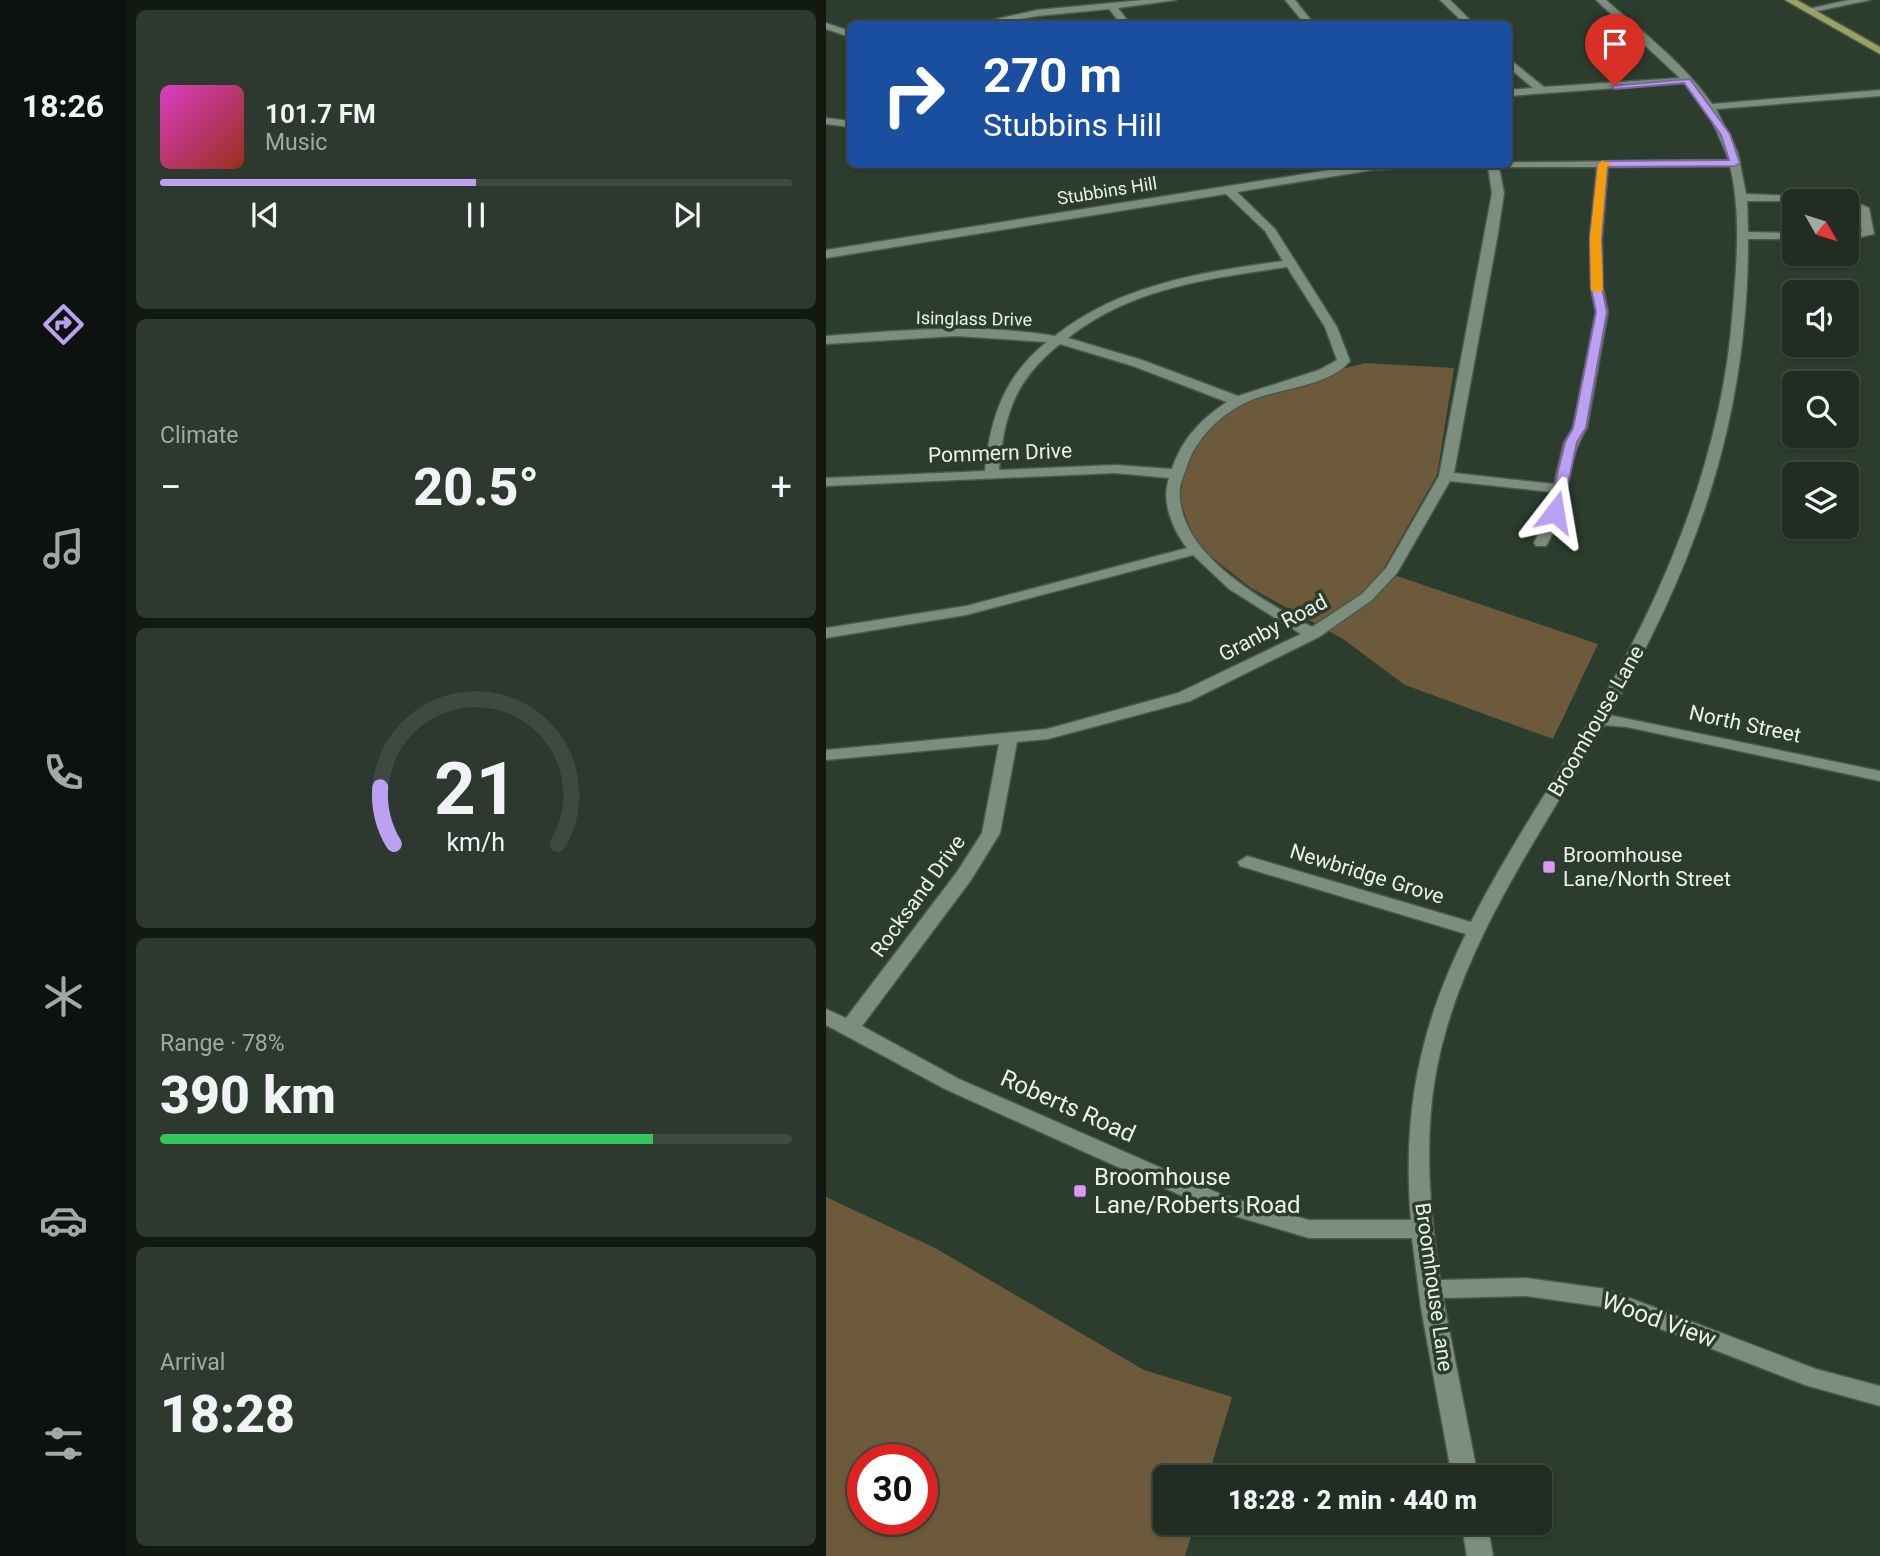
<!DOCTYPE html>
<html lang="en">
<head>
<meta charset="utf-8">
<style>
	:root { --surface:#212d22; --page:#2d392f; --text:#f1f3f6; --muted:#a2a8a5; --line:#3e4940; --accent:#bca0f2 }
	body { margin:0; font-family:Roboto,sans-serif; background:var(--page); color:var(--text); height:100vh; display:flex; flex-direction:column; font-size:26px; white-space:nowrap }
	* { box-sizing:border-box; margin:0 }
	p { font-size:23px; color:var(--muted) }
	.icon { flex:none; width:38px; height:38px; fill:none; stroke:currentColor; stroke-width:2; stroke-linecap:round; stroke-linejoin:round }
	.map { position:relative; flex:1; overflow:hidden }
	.panel { display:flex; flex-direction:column; gap:10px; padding:10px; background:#121913; width:700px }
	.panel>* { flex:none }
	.hud { position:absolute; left:21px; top:21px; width:665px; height:147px; border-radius:10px; box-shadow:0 2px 5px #0004,0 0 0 2px var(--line); background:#1a4fa0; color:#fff; overflow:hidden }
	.needle { width:46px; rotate:129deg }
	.controls { position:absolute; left:956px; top:189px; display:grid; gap:14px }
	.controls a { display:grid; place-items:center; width:77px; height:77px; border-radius:10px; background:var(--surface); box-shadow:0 2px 5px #0004,0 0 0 2px var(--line); font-size:35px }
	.speed { position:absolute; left:21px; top:1444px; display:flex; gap:14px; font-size:35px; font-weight:700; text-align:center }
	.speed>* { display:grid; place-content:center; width:91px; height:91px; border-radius:50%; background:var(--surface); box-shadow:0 2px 5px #0004,0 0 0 2px var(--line); line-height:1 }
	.speed .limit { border:10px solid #d22; background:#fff; color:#111 }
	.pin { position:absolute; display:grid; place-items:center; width:60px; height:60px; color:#fff; margin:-72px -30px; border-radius:50% 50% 50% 0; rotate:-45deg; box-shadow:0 0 7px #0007 }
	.pin .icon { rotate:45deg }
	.me { position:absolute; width:77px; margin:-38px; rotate:14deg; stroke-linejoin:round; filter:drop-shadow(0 0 5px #0008) }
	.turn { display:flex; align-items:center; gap:24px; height:147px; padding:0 21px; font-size:32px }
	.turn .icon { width:91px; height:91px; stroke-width:2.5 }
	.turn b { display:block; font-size:49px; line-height:60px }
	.big { font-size:52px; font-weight:800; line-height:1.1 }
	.panel .card { flex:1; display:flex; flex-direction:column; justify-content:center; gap:10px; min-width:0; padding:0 24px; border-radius:10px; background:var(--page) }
	.panel .dial { align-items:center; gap:0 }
	.dial svg { height:182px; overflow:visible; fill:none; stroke:var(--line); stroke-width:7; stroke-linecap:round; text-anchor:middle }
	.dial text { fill:var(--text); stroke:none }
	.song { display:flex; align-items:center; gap:21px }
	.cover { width:84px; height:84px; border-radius:10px; background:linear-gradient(135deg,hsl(310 70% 55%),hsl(10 70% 35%)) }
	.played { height:7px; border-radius:4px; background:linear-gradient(90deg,var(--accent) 50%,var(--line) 50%) }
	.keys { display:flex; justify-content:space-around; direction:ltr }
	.heat { display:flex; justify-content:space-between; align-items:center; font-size:38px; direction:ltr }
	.charge { height:10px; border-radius:5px; background:linear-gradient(90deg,#34c759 78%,var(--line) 0) }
	.trip { position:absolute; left:327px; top:1465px; width:399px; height:70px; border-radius:10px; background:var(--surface); box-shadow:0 2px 5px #0004,0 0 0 2px var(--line); font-weight:800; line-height:70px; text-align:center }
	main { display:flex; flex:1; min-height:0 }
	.dock { display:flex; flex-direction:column; width:126px; justify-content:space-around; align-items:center; background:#0d120e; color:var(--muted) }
	.dock .icon { width:49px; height:49px }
	.dock .current { color:var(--accent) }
	.dock b { font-size:32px; color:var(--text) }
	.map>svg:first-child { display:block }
	.green { fill:#6d5a3b; fill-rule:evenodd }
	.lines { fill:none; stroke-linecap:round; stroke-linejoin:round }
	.minor-casing { stroke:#4c584c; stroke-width:3 }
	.major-casing { stroke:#4c584c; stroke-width:3 }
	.minor { fill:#7c8e7d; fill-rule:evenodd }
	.major { fill:#98a362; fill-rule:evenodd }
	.route { fill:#bca0f2; stroke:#7a689d; stroke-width:2 }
	.slow { fill:#f59e0b }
	.poi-dot { fill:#d99af7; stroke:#2c3c2d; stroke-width:2.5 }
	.labels { text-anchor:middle; stroke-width:7; stroke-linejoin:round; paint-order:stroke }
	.far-street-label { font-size:18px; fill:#eaf3ea; stroke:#2c3c2d }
	.street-label { font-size:21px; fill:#eaf3ea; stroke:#2c3c2d }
	.poi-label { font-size:21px; fill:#eaf3ea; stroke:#2c3c2d; text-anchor:start }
	.near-street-label { font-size:24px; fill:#eaf3ea; stroke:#2c3c2d }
	.near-poi-label { font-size:24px; fill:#eaf3ea; stroke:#2c3c2d; text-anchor:start }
</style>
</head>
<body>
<main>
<nav class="dock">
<b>18:26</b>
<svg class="icon current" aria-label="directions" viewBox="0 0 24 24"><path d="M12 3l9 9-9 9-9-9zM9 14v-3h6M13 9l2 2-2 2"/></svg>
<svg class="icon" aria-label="music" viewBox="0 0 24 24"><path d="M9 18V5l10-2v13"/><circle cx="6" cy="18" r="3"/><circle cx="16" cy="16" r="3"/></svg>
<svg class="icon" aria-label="phone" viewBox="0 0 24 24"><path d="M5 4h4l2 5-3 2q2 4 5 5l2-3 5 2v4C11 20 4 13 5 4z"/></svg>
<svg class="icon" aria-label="climate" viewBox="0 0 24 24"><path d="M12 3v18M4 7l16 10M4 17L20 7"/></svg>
<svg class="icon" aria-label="car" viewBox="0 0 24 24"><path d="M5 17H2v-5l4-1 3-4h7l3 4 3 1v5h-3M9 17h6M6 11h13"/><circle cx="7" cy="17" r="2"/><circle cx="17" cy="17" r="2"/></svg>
<svg class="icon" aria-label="filters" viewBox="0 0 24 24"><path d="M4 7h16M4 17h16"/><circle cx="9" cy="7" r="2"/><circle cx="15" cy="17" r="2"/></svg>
</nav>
<section class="panel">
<div class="card">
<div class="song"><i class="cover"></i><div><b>101.7 FM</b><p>Music</p></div></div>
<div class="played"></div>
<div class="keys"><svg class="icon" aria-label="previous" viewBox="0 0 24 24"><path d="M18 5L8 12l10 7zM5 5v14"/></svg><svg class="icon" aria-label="pause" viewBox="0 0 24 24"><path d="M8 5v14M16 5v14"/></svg><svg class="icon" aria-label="next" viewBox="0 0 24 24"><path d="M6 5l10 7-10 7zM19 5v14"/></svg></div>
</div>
<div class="card"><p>Climate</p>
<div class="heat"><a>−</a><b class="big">20.5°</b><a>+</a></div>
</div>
<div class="card dial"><svg viewBox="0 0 100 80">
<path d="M14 69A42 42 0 1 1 86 69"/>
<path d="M14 69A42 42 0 0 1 8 44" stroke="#bca0f2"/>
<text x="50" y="56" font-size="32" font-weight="700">21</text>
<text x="50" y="72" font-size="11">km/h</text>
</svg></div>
<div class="card"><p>Range · 78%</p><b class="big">390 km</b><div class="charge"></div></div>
<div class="card"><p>Arrival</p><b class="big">18:28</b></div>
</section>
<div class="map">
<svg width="1054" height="1556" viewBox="0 0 1054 1556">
	<rect width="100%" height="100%" fill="#2c3c2d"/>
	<path class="green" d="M539,363l89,5 -17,107 -55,96 216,73 -45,95 -148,-54 -62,-46 -92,-51 -51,-40 -11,-22 -9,-27 3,-22 10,-33 21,-23 44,-29z
		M0,1197l109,51 209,122 88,27 -24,80h-42v45l29,1 -10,33h-359zM37,1460h59v59h-59z"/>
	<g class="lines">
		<g class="minor-casing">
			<path id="minor" d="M317,0h33l-58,8 12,16h-9l-12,-15 -72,7 -46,8h-17l63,-14z
				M459,0h10l19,24h-9z
				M614,0h10l24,24h-9z
				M770,0h10c37,33 78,63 106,104l168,-14v6l-164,13 22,44 8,41 100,4 23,10 5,26 -28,6v-7l16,-2 -4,-21 -12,-5v-4h-99l1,31 46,1v6h-46c0,179 -50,322 -139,476l271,56v10l-253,-54 -23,-2c-64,111 -147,223 -169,353 -11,66 -5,136 5,202l86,-2 80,11 210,80 64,17v20l-75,-21 -201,-78 -78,-11 -83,2 35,179h-26l-31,-169 -9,-70h-103l-98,-29 -266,-120 -119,-64v-16l20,9 111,-146 25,-39 17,-89 -173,16v-10l221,-21 131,-36 123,-59 -72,-45 -36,-34 -227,60 -140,23v-10l140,-22 221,-58c-15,-19 -26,-47 -18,-70l-54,-5 -289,13v-8l159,-7c5,-53 19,-95 62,-129l-91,-6 -130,8v-8c77,-6 153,-13 229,0 65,-52 148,-64 228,-75l-18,-30 -39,-37 -400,64v-8l541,-86 362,-4 -19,-44 -25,-33 -177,13v-6l25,-2 -25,-21v-9l36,29 136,-9zM614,166l48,1 4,26 -53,283 -53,92 -24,26 -50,33c-48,-26 -138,-74 -132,-140 1,-7 5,-14 7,-21 9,-28 34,-52 60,-64 32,-15 80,-14 103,-41l-13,-34 -62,-98 -38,-37 135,-22zM904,166c11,45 7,95 3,142 -10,141 -61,268 -130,390 -43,75 -93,147 -132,224l-224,-66 -9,6 2,4 226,68c-47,94 -64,181 -55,286h-102l-84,-24 -266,-117 -97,-53 109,-146 29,-47 17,-91 31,-3 142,-38 129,-64 53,-37 25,-27 53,-92 102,11 -4,20 -14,31 2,3h10c23,-37 18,-82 41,-118l21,-116 -5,-24 -1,-50 6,-71zM673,167h98l-7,71 1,50 5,24 -23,116 -9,14 -10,42 -100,-11 44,-240 6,-40zM461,267l38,60 12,33 -18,10 -81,26 -96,-36 -74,-22c62,-50 143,-60 219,-71zM234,344l73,22 94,36c-25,16 -46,38 -55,67l-57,-4 -116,5c5,-56 16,-90 61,-126z
				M1023,0h21l-62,13 -5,-3z
				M0,23l24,8v6l-24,-8z
				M0,118l24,3v6l-24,-3z
				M635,1522h26l6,34h-26z"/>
		</g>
		<g class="major-casing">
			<path id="major" d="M959,0h12l83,47v7z"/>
		</g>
		<use href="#minor" class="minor"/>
		<use href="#major" class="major"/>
	</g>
	<path class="route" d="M864,79l40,55 10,29 -5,3 -128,1 -6,71 1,50 5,24 -21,116 -9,14 -15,70 -12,3 -2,-3 17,-70 8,-14 23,-116 -5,-24 -1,-50 8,-74 4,-3 127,-1 -8,-25 -37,-52 -69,6 -4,-3z"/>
	<path class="slow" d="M776,161l10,3 -5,3 -6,71 2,52 -6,3 -6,-3 -1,-52 8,-74z"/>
	<g class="poi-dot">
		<rect x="716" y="860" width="14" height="14" rx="3.5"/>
		<rect x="247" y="1184" width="14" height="14" rx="3.5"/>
	</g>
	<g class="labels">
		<g class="far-street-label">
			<text transform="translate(281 191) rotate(-9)" y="6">Stubbins Hill</text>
			<text transform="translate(148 319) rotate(1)" y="6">Isinglass Drive</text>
		</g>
		<g class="street-label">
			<text transform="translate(174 453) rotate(-2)" y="7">Pommern Drive</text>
			<text transform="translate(447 628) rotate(-28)" y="7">Granby Road</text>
			<text transform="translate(770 721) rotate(-60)" y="7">Broomhouse Lane</text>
			<text transform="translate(919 724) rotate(12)" y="7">North Street</text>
			<text transform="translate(541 874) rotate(17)" y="7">Newbridge Grove</text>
			<text transform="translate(92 896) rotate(-54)" y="7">Rocksand Drive</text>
			<text transform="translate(608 1287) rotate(82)" y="7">Broomhouse Lane</text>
		</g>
		<g class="poi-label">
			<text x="737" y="862">Broomhouse<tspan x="737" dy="24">Lane/North Street</tspan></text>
		</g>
		<g class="near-street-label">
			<text transform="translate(242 1106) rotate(24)" y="8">Roberts Road</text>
			<text transform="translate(833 1320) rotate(20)" y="8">Wood View</text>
		</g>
		<g class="near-poi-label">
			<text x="268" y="1185">Broomhouse<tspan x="268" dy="28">Lane/Roberts Road</tspan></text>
		</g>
	</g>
</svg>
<div class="controls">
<a><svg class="needle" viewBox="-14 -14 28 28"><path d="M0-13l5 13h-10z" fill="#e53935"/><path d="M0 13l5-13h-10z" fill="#a2a8a5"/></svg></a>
<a><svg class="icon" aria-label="sound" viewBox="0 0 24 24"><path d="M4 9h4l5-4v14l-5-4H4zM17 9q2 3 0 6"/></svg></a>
<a><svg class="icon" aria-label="search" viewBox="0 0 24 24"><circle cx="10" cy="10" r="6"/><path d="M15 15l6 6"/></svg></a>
<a><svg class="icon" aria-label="layers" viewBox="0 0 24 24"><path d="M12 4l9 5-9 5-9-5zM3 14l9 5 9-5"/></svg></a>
</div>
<div class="speed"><div class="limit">30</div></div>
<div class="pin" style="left:789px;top:86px;background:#d93025"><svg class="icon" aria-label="arrive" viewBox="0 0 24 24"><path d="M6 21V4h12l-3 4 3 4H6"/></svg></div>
<svg class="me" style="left:729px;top:512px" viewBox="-20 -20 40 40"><path d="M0-17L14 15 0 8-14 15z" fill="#bca0f2" stroke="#fff" stroke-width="4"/></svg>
<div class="trip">18:28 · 2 min · 440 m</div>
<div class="hud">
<div class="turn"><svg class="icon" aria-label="right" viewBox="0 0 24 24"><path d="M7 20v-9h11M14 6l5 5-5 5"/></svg><div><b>270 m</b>Stubbins Hill</div></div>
</div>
</div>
</main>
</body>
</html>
